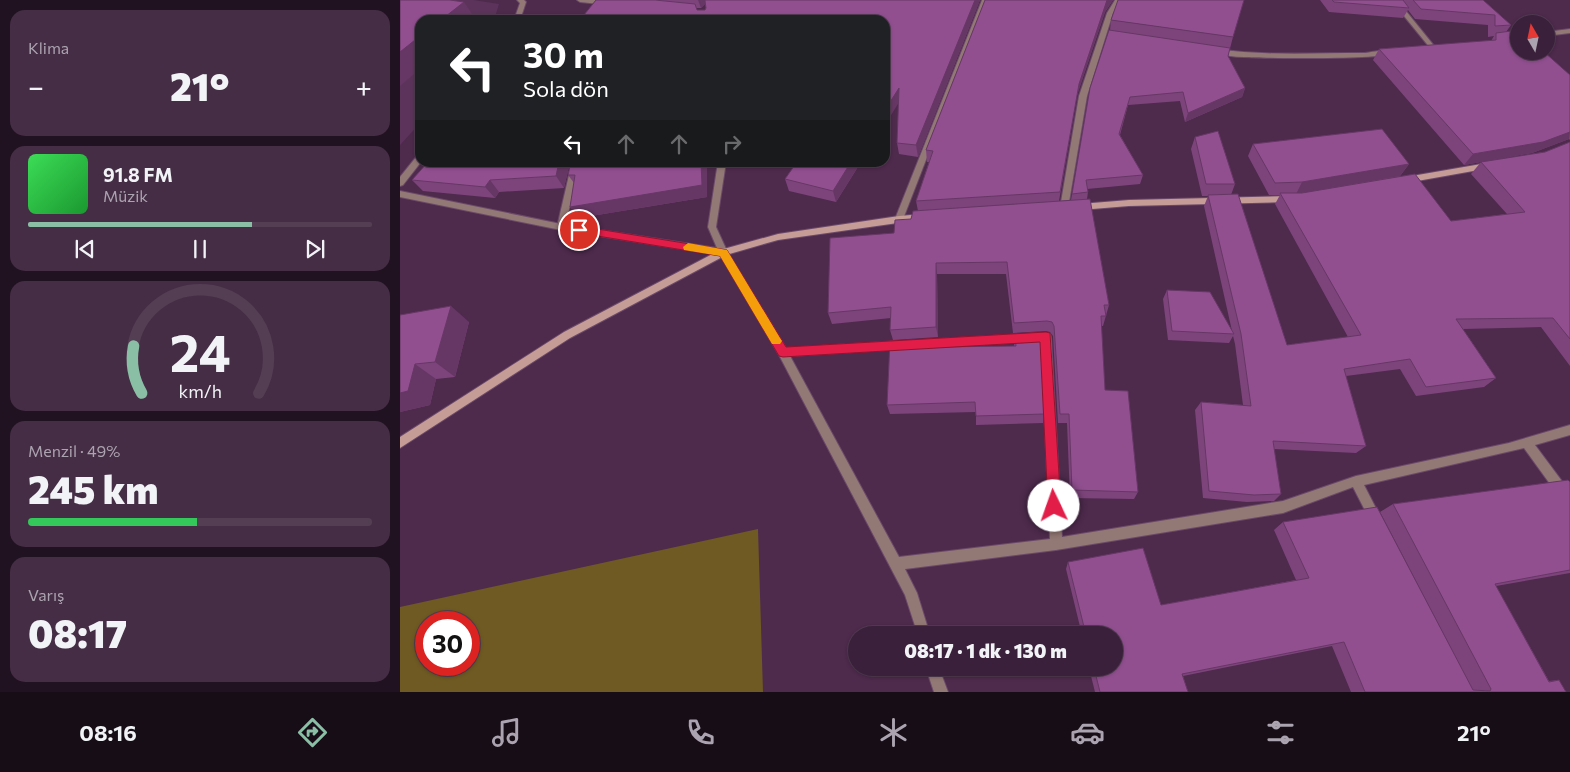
<!DOCTYPE html>
<html lang="tr">
<head>
<meta charset="utf-8">
<style>
	:root { --surface:#3a203a; --page:#452d45; --text:#f1f3f6; --muted:#aba3af; --line:#543e54; --accent:#8abfa5 }
	body { margin:0; font-family:Commissioner,sans-serif; background:var(--page); color:var(--text); height:100vh; display:flex; flex-direction:column; font-size:19px; white-space:nowrap }
	* { box-sizing:border-box; margin:0 }
	p { font-size:16px; color:var(--muted) }
	.icon { flex:none; width:28px; height:28px; fill:none; stroke:currentColor; stroke-width:2; stroke-linecap:round; stroke-linejoin:round }
	.map { position:relative; flex:1; overflow:hidden }
	.side { display:flex; flex-direction:column; gap:10px; padding:10px; background:#201220; width:400px }
	.side>* { flex:none }
	.guide { position:absolute; left:15px; top:15px; width:475px; height:152px; border-radius:15px; box-shadow:0 1px 4px #0004,0 0 0 1px var(--line); background:#202124; color:#fff; overflow:hidden }
	.needle { width:32px; rotate:351deg }
	.fabs { position:absolute; left:1110px; top:15px; display:grid; gap:10px }
	.fabs a { display:grid; place-items:center; width:45px; height:45px; border-radius:50%; background:var(--surface); box-shadow:0 1px 4px #0004,0 0 0 1px var(--line); font-size:25px }
	.speed { position:absolute; left:15px; top:611px; display:flex; gap:10px; font-size:25px; font-weight:700; text-align:center }
	.speed>* { display:grid; place-content:center; width:65px; height:65px; border-radius:50%; background:var(--surface); box-shadow:0 1px 4px #0004,0 0 0 1px var(--line); line-height:1 }
	.speed .limit { border:8px solid #d22; background:#fff; color:#111 }
	.pin { position:absolute; display:grid; place-items:center; width:42px; height:42px; color:#fff; margin:-21px; border:2px solid #fff; border-radius:50%; box-shadow:0 1px 5px #0007 }
	.me { position:absolute; width:55px; margin:-28px; rotate:357deg; stroke-linejoin:round; filter:drop-shadow(0 0 4px #0008) }
	.turn { display:flex; align-items:center; gap:18px; height:105px; padding:0 25px; font-size:22px }
	.turn .icon { width:65px; height:65px; stroke-width:2.5 }
	.turn b { display:block; font-size:35px; line-height:42px }
	.lanes { display:flex; align-items:center; height:48px; padding:0 25px; background:#0003; justify-content:center; gap:25px; direction:ltr }
	.lanes .off { opacity:.35 }
	.big { font-size:38px; font-weight:800; line-height:1.1 }
	.side .tile { flex:1; display:flex; flex-direction:column; justify-content:center; gap:8px; min-width:0; padding:0 18px; border-radius:15px; background:var(--page) }
	.side .dial { align-items:center; gap:0 }
	.dial svg { height:130px; overflow:visible; fill:none; stroke:var(--line); stroke-width:7; stroke-linecap:round; text-anchor:middle }
	.dial text { fill:var(--text); stroke:none }
	.song { display:flex; align-items:center; gap:15px }
	.cover { width:60px; height:60px; border-radius:8px; background:linear-gradient(135deg,hsl(130 70% 55%),hsl(130 70% 35%)) }
	.played { height:5px; border-radius:2px; background:linear-gradient(90deg,var(--accent) 65%,var(--line) 65%) }
	.keys { display:flex; justify-content:space-around; direction:ltr }
	.heat { display:flex; justify-content:space-between; align-items:center; font-size:28px; direction:ltr }
	.charge { height:8px; border-radius:4px; background:linear-gradient(90deg,#34c759 49%,var(--line) 0) }
	.trip { position:absolute; left:448px; top:626px; width:275px; height:50px; border-radius:25px; background:var(--surface); box-shadow:0 1px 4px #0004,0 0 0 1px var(--line); font-weight:800; line-height:50px; text-align:center }
	.menu { display:flex; height:80px; justify-content:space-around; align-items:center; background:#170d17; color:var(--muted) }
	.menu .icon { width:35px; height:35px }
	.menu .active { color:var(--accent) }
	.menu b { font-size:22px; color:var(--text) }
	main { display:flex; flex:1; min-height:0 }
	.map>svg:first-child { display:block }
	.built { fill:#5c345b }
	.green { fill:#6f5a23; fill-rule:evenodd }
	.lines { fill:none; stroke-linecap:round; stroke-linejoin:round }
	.lane-casing { stroke:#6a4969; stroke-width:2 }
	.street-casing { stroke:#6a4969; stroke-width:2 }
	.secondary-casing { stroke:#6a4969; stroke-width:2 }
	.lane { fill:#937975; fill-rule:evenodd }
	.street { fill:#937975; fill-rule:evenodd }
	.secondary { fill:#c59c96; fill-rule:evenodd }
	.wall { fill:#7d447c; fill-rule:evenodd }
	.shaded-wall { fill:#663765 }
	.building { fill:#914f90; stroke:#663765 }
	.route { fill:#e11d48; stroke:#92132f }
	.slow { fill:#f59e0b }
</style>
</head>
<body>
<main>
<section class="side">
<div class="tile"><p>Klima</p>
<div class="heat"><a>−</a><b class="big">21°</b><a>+</a></div>
</div>
<div class="tile">
<div class="song"><i class="cover"></i><div><b>91.8 FM</b><p>Müzik</p></div></div>
<div class="played"></div>
<div class="keys"><svg class="icon" aria-label="previous" viewBox="0 0 24 24"><path d="M18 5L8 12l10 7zM5 5v14"/></svg><svg class="icon" aria-label="pause" viewBox="0 0 24 24"><path d="M8 5v14M16 5v14"/></svg><svg class="icon" aria-label="next" viewBox="0 0 24 24"><path d="M6 5l10 7-10 7zM19 5v14"/></svg></div>
</div>
<div class="tile dial"><svg viewBox="0 0 100 80">
<path d="M14 69A42 42 0 1 1 86 69"/>
<path d="M14 69A42 42 0 0 1 9 40" stroke="#8abfa5"/>
<text x="50" y="56" font-size="32" font-weight="700">24</text>
<text x="50" y="72" font-size="11">km/h</text>
</svg></div>
<div class="tile"><p>Menzil · 49%</p><b class="big">245 km</b><div class="charge"></div></div>
<div class="tile"><p>Varış</p><b class="big">08:17</b></div>
</section>
<div class="map">
<svg width="1170" height="692" viewBox="0 0 1170 692">
	<rect width="100%" height="100%" fill="#4e2a4d"/>
	<path class="built" d="M0,0h73l26,4 -5,16h-74v103l-20,22z"/>
	<path class="green" d="M358,529l5,163h-363v-85zM26,622h43v43h-43z"/>
	<g class="lines">
		<g class="lane-casing">
			<path id="lane" d="M172,162h8l-15,65 -4,3 -4,-3z"/>
		</g>
		<g class="street-casing">
			<path id="street" d="M117,0h7l2,2 -6,18h-6l6,-17z
				M177,0h22l13,3 -3,2 -29,-3z
				M582,0h6l-85,219 -4,3 -3,-1 -1,-2z
				M715,0h6l-8,13 -26,83 -19,112 -4,3 -4,-3 19,-112 28,-83z
				M991,0h6l38,47v2h-4z
				M1170,29v4l-24,3v-4z
				M816,49c48,7 98,4 147,4 8,0 22,-5 30,0 -11,7 -129,5 -149,4 -10,0 -21,-2 -30,-5l-2,-1z
				M20,155l1,7 -18,23 -3,1v-9l17,-21z
				M318,162h8l-10,65 11,24 59,97 116,-7 4,1 1,3 -1,3 -4,1 -112,7 109,201 151,-18 -9,-198 -117,7 -4,-1 -1,-3 1,-3 4,-1 122,-7 4,1 1,3 11,200 221,-36 73,-25 153,-33 61,-18v10l-35,10 35,47v16l-4,-2 -42,-58 -160,37 18,35 -2,4 -4,2 -4,-2 -19,-37 -70,26 -227,37 -151,19 12,24 13,42h-12l-13,-40 -126,-240 -59,-100 -159,-25 -161,-33v-6l161,33 156,24 -9,-21z
				M526,668h13l9,24h-14z"/>
		</g>
		<g class="secondary-casing">
			<path id="secondary" d="M1087,163l4,3 -1,2 -84,15 -4,-3 4,-3z
				M890,196l4,3 -4,3 -161,4 -49,4 -4,-3 4,-3 49,-4z
				M523,214l4,3 -1,2 -148,21 -52,15 -156,83 -170,110v-11l164,-105 156,-82 58,-16 121,-18z"/>
		</g>
		<use href="#lane" class="lane"/>
		<use href="#street" class="street"/>
		<use href="#secondary" class="secondary"/>
	</g>
	<path class="wall" d="M196,0h384l-62,157 -19,-3 -2,-11 2,-40 -319,-83zM305,4l1,4 -1,2h-8v-2h4z
		M585,0h128l-8,12 -28,83 -18,106 12,-1 19,-112 20,-58 1,-10 122,17 -5,19 17,32 -3,9 -57,25 -5,-21 -52,4 -8,30 23,40 -3,9 -53,5 1,3 -1,7 22,106 -6,21h-2l4,64 33,102 -4,7 -64,-1 -3,-75h-9l-5,-87 -3,-4 -4,-1 -33,2 -7,-59h-69l1,63 -45,3 -3,-10 1,-12 -59,6 -4,-11 66,-80 17,-14 7,-8 -2,-10 13,-39h-2l-1,-12z
		M920,0h163l28,25 -5,7 64,43v65l-1,-1 -37,14 -68,12 -91,-105 6,-11 112,-8 3,-5 -6,1v-12l-73,-6 -7,-9 -5,8 -74,-6z
		M795,137l40,47 -4,11 56,150 61,-8 -73,-133 5,-9h-11l-21,-39 5,-12 156,20 -9,12 51,45 56,-7 -36,-40 10,-12 64,-10 25,-10v224l-29,-39 -78,2 33,49 -12,9 -68,9 -16,-27 -54,7 20,70 -10,7 -82,-4 7,45 -7,7 -27,1 -44,-4 -8,-88 6,-8 42,3 -8,-61 -2,-8 -4,7 -61,-3 -5,-41 4,-9 65,41 -28,-125 4,-10h-6l-11,-47z
		M28,162h142l-6,26 -65,4 -4,6 -72,-7 -11,-11z
		M171,162l136,35 -128,21 -9,-11 4,-24 -6,-8z
		M397,162h64l-25,40 -47,-11 -4,-12z
		M0,315l69,7 -14,55 -19,2 -6,26 -30,7z
		M615,334l29,80 -1,9 -67,2v-13l-86,2 -3,-9 51,-58 76,-1z
		M1170,482v91l-74,13 53,95 10,-1 7,12h-215l-19,-46 -149,30 5,16h-93l-6,-24h25v-33h-32l-16,-66 2,-7 93,43 135,-25 -22,-50 9,-8 169,128 -72,-138 13,-8z"/>
	<path class="shaded-wall" d="M298,0h11l-8,8z
		M575,0h5l-62,157 -2,-12z
		M707,0h6l-8,12 -28,83 -18,108 20,-119z
		M64,2l12,18h-35z
		M20,36v33l-20,17v-34z
		M499,88l2,11 -16,26v-15z
		M845,88l-3,9 -57,25 3,-9z
		M1170,132l-1,7 -37,14 -68,12 9,-11z
		M159,162h11l-6,26 -8,-12z
		M301,162h6v35l-128,21 -9,-11z
		M451,162h10l-25,40 -3,-11z
		M1009,164l-9,12 -104,18 6,-12z
		M90,180l9,12 -4,6 -10,-11z
		M536,263l1,11 1,63 -2,-10z
		M51,306l18,16 -14,55 -20,-15z
		M15,364l21,15 -6,26 -30,7v-19z"/>
	<path class="building" d="M0,0h50l14,2 -23,18h-21v16l-20,16z
		M196,0h59l40,4 2,6h8l1,-2 -1,-7v-1h270l-59,145 -19,-2 2,-55 -14,22v-90h-305z
		M585,0h122l-28,84 -19,108 -144,9 17,-50 -7,-1z
		M718,0h126l-11,37 -122,-17z
		M932,0h71l6,8 -75,-6z
		M1013,0h70l28,25 -16,1v-11l-74,-6z
		M709,30l121,18 -2,8 17,32 -57,25 -5,-21 -53,5 -11,37 24,41 -57,5 2,12 -16,2 18,-106z
		M1119,30v21h24l27,24v57l-27,10 -70,12 -94,-105 117,-9v-7z
		M982,129l27,35 -107,18 -27,1 -22,-39z
		M818,131l17,53h-29l-11,-47z
		M1170,142v197l-17,-21 -97,1 40,59 -70,9 -16,-28 -66,10 22,77 -93,-5 8,53 -27,1 -45,-4 -8,-89 50,4 -10,-72 -33,-139 30,-1 49,151 74,-10 -81,-142h22l113,-19 36,47 74,-9 -44,-50 64,-10z
		M28,162h131l-3,14 -66,4 -5,7 -73,-7z
		M171,162h130l1,23 -132,22 5,-32h-7z
		M397,162h54l-18,29 -48,-12z
		M690,199l19,106h-5l2,11h-5l4,74 23,1 10,101 -66,-2 -3,-76h-9l-6,-88 -2,-4 -5,-1 -33,2 -7,-61 -71,1v64l-46,3 1,-23 -63,6 2,-75 64,-5 1,-13 16,-1 2,-8z
		M767,290l43,2 24,42 -62,-3z
		M51,306l-16,56 -20,2 -7,27 -8,2v-78z
		M641,332l3,82 -68,2 -1,-14 -88,3 3,-64 47,-2v8l79,-1 -1,-12z
		M1168,480l2,2v88l-75,14 54,98 10,-2 7,12h-201l-21,-50 -162,32 6,18h-88l-6,-24h20v-33h-28l-18,-73 75,-14 18,57 148,-27 -26,-56 94,-15 96,183 17,1 1,-2 -98,-185z"/>
	<path class="route" d="M179,226l148,24 59,97 260,-15 4,1 11,173 -2,5 -5,1 -4,-1 -2,-5 -8,-164 -257,15 -4,-1 -59,-100 -141,-23 -5,-3z"/>
	<path class="slow" d="M288,243l39,7 53,88 2,3 -2,3h-8l-52,-88 -36,-6 -1,-3z"/>
</svg>
<div class="fabs">
<a><svg class="needle" viewBox="-14 -14 28 28"><path d="M0-13l5 13h-10z" fill="#e53935"/><path d="M0 13l5-13h-10z" fill="#aba3af"/></svg></a>
</div>
<div class="speed"><div class="limit">30</div></div>
<div class="pin" style="left:179px;top:230px;background:#d93025"><svg class="icon" aria-label="arrive" viewBox="0 0 24 24"><path d="M6 21V4h12l-3 4 3 4H6"/></svg></div>
<svg class="me" style="left:654px;top:506px" viewBox="-20 -20 40 40"><circle r="19" fill="#fff"/><path d="M0-13L10 11 0 6-10 11z" fill="#e11d48"/></svg>
<div class="trip">08:17 · 1 dk · 130 m</div>
<div class="guide">
<div class="turn"><svg class="icon" aria-label="left" viewBox="0 0 24 24"><path d="M17 20v-9H6M10 6l-5 5 5 5"/></svg><div><b>30 m</b>Sola dön</div></div>
<div class="lanes"><svg class="icon" aria-label="left" viewBox="0 0 24 24"><path d="M17 20v-9H6M10 6l-5 5 5 5"/></svg><svg class="icon off" aria-label="ahead" viewBox="0 0 24 24"><path d="M12 20V5M6 11l6-6 6 6"/></svg><svg class="icon off" aria-label="ahead" viewBox="0 0 24 24"><path d="M12 20V5M6 11l6-6 6 6"/></svg><svg class="icon off" aria-label="right" viewBox="0 0 24 24"><path d="M7 20v-9h11M14 6l5 5-5 5"/></svg></div>
</div>
</div>
</main>
<nav class="menu">
<b>08:16</b>
<svg class="icon active" aria-label="directions" viewBox="0 0 24 24"><path d="M12 3l9 9-9 9-9-9zM9 14v-3h6M13 9l2 2-2 2"/></svg>
<svg class="icon" aria-label="music" viewBox="0 0 24 24"><path d="M9 18V5l10-2v13"/><circle cx="6" cy="18" r="3"/><circle cx="16" cy="16" r="3"/></svg>
<svg class="icon" aria-label="phone" viewBox="0 0 24 24"><path d="M5 4h4l2 5-3 2q2 4 5 5l2-3 5 2v4C11 20 4 13 5 4z"/></svg>
<svg class="icon" aria-label="climate" viewBox="0 0 24 24"><path d="M12 3v18M4 7l16 10M4 17L20 7"/></svg>
<svg class="icon" aria-label="car" viewBox="0 0 24 24"><path d="M5 17H2v-5l4-1 3-4h7l3 4 3 1v5h-3M9 17h6M6 11h13"/><circle cx="7" cy="17" r="2"/><circle cx="17" cy="17" r="2"/></svg>
<svg class="icon" aria-label="filters" viewBox="0 0 24 24"><path d="M4 7h16M4 17h16"/><circle cx="9" cy="7" r="2"/><circle cx="15" cy="17" r="2"/></svg>
<b>21°</b>
</nav>
</body>
</html>
